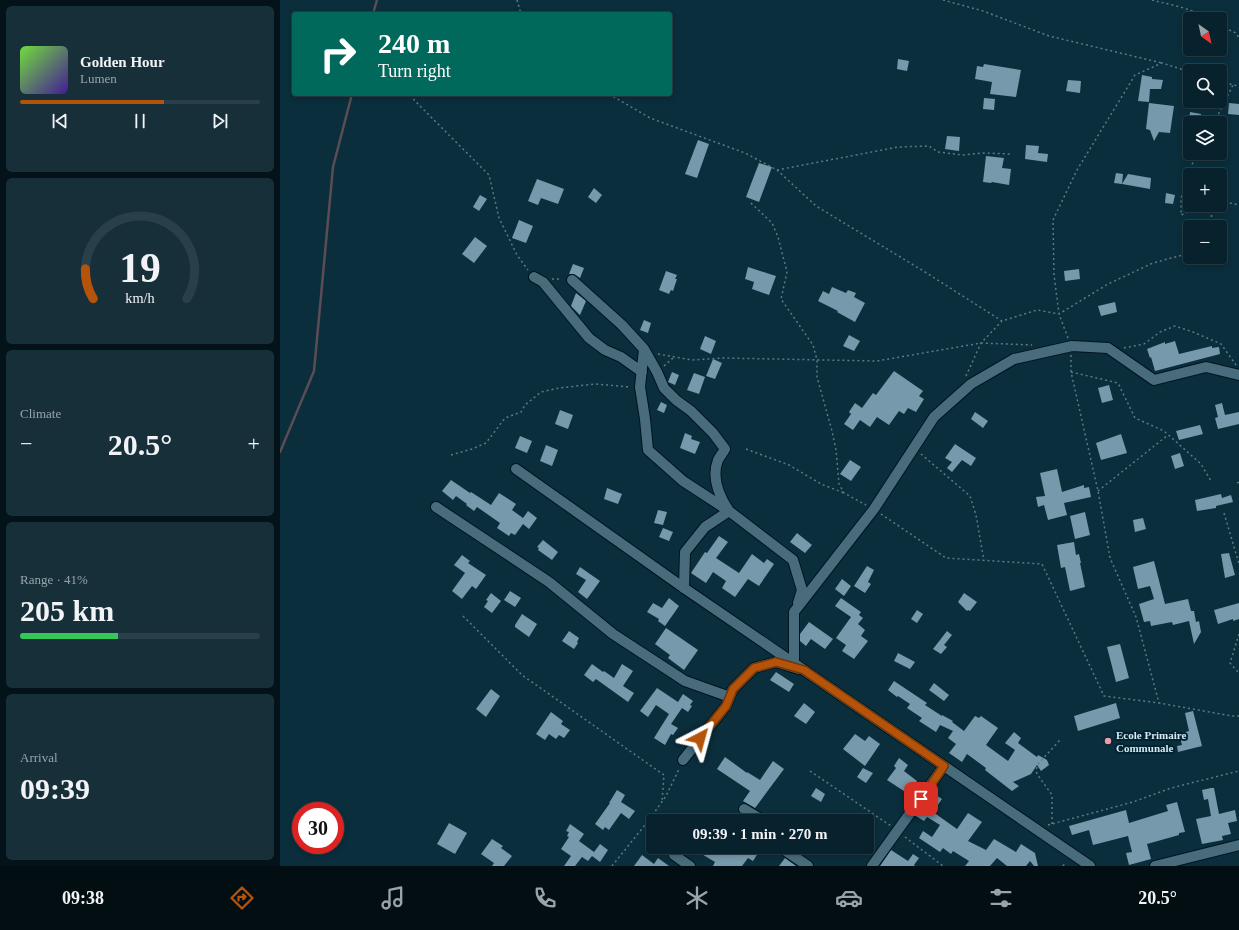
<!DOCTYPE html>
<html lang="en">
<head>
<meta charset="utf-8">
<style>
	:root { --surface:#08222d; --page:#162f39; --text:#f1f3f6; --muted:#98a4aa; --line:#293f49; --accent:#b45309 }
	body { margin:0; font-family:Georgia,serif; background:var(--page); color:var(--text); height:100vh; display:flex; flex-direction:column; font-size:15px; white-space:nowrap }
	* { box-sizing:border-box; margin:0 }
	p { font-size:13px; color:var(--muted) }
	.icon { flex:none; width:22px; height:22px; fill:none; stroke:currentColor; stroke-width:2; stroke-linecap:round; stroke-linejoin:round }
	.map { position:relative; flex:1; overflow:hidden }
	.details { display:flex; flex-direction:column; gap:6px; padding:6px; background:#041319; width:280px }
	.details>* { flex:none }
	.hud { position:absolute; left:12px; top:12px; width:380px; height:84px; border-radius:4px; box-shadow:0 2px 6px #0003,0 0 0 1px var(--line); background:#00695c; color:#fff; overflow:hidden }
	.needle { width:26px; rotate:147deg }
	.buttons { position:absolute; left:903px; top:12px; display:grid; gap:8px }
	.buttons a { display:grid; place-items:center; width:44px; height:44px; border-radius:4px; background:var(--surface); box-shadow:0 2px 6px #0003,0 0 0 1px var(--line); font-size:20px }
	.speed { position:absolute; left:12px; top:802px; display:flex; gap:8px; font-size:20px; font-weight:700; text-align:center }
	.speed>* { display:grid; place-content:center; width:52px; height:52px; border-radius:50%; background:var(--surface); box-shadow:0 2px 6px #0003,0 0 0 1px var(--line); line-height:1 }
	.speed .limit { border:6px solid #d22; background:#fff; color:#111 }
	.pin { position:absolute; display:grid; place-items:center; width:34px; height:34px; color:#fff; margin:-17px; border-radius:8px; box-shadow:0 2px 6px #0006 }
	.me { position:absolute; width:44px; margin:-22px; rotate:39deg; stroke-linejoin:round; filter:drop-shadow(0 0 3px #0008) }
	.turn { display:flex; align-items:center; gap:14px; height:84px; padding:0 20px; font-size:18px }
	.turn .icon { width:52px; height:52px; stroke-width:2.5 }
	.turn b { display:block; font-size:28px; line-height:34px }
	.big { font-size:30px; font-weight:600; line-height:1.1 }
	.details .widget { flex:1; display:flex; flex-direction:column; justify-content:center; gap:6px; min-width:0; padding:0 14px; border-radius:6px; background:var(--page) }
	.details .dial { align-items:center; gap:0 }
	.dial svg { height:104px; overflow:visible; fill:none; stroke:var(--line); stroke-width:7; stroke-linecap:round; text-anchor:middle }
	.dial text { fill:var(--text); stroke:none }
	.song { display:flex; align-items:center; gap:12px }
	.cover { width:48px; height:48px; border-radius:6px; background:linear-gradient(135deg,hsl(100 70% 55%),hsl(260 70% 35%)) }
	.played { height:4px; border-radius:2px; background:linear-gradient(90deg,var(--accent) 60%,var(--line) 60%) }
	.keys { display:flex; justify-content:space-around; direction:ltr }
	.heat { display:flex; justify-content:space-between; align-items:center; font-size:22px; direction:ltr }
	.charge { height:6px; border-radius:3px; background:linear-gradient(90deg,#34c759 41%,var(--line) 0) }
	.trip { position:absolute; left:366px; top:814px; width:228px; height:40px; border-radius:4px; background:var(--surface); box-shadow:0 2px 6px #0003,0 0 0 1px var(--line); font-weight:600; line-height:40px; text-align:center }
	.tab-bar { display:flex; height:64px; justify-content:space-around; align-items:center; background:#030e12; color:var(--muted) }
	.tab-bar .icon { width:28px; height:28px }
	.tab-bar .selected { color:var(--accent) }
	.tab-bar b { font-size:18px; color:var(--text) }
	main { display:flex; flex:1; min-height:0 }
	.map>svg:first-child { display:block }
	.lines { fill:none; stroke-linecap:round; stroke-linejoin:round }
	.stream { stroke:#5a4d54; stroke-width:2.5 }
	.building { fill:#769aab }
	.minor-casing { stroke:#00151f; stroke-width:12 }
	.tertiary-casing { stroke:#00151f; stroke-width:12 }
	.path { stroke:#5d7a86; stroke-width:1.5; stroke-dasharray:2 3; stroke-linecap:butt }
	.minor { stroke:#496c7c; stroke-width:10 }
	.tertiary { stroke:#496c7c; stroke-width:10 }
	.route-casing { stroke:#753606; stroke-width:10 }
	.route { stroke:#b45309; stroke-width:7 }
	.poi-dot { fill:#f39aa8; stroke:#012432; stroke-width:1.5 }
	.labels { text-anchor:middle; stroke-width:4; stroke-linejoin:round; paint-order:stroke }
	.poi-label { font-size:11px; font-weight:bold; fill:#d7e9f3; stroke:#012432; text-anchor:start }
</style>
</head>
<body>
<main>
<section class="details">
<div class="widget">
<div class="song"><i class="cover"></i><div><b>Golden Hour</b><p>Lumen</p></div></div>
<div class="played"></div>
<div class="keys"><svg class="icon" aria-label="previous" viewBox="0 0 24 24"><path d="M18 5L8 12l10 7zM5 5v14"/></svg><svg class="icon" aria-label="pause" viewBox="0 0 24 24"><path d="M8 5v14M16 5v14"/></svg><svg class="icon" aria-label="next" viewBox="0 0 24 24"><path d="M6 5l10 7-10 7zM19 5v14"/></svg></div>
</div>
<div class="widget dial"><svg viewBox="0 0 100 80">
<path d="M14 69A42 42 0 1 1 86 69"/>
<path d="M14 69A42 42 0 0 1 8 46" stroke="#b45309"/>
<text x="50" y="56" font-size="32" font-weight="700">19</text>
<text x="50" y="72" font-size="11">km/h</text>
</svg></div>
<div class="widget"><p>Climate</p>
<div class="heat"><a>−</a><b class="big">20.5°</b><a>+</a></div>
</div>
<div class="widget"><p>Range · 41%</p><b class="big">205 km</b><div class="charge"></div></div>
<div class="widget"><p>Arrival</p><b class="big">09:39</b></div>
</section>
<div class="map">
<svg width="959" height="866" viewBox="0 0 959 866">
	<rect width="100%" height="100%" fill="#0a2e3c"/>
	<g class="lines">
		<path class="stream" d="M93,14l4,-14
			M0,452l34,-81 19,-204 19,-73"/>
	</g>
	<path class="building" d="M618,59l11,2 -2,10 -10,-2z
		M704,64l37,6 -5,27 -26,-3 2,-12 -17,-3 2,-13 6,1z
		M862,75l10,2v2l11,1 -2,9h-11l-1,13 -11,-1z
		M788,80l13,1 -1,12 -14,-2z
		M704,98l11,1 -1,11 -11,-1z
		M869,103l25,3 -4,27 -11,-1 -5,9 -4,-11 -4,-1z
		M949,103l10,1v11l-11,-1z
		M910,112l11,2 -1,9 -11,-1z
		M667,136l13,1 -1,14 -14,-2z
		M418,140l11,4 -12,34 -12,-4z
		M746,145l13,1 -1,7 10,1 -1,8 -22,-3z
		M706,156l18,2 -2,10 9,1 -2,16 -17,-3 -1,1 -8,-1z
		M479,163l13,4 -13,35 -13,-5z
		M836,173l7,1 -1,10 -8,-1z
		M848,174l23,4 -1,11 -28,-5z
		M257,179l27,10 -6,15 -17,-6 -3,7 -10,-4z
		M314,188l8,7 -6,8 -8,-6z
		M886,193l9,2 -2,9 -8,-1z
		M200,195l7,4 -8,12 -6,-4z
		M239,220l14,6 -7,17 -14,-5z
		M195,237l12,9 -13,17 -12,-9z
		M293,264l11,4 -4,10 -6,-4h-5z
		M468,267l28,9 -7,19 -17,-6 2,-7 -9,-3z
		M799,269l1,10 -15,2 -1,-10z
		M386,271l11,4 -2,4h2l-4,12 -2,-1 -2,4 -10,-4z
		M552,287l14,6 2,-3 8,3 -2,4 11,6 -10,19 -18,-10 1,-1 -20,-10 5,-10 6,3z
		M296,293l10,8 -6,14 -9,-9z
		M835,302l2,10 -16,4 -3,-10z
		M364,320l7,3 -3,10 -8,-3z
		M569,335l11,6 -6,10 -11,-5z
		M425,336l11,5 -5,13 -11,-5z
		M895,341l4,13 33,-8v2l7,-1 1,7 -65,17 -4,-14 -1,1 -3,-9 18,-7v2z
		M433,359l9,4 -7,16 -9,-3z
		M614,371l29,20 -4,5 5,3 -8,13 -8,-4 -4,6 -5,-3 -10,14 -12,-8 -7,10 -10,-7 -7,10 -9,-6 7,-10 -2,-2 6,-9 7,5 11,-15 3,2z
		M392,372l7,3 -4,10 -7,-3z
		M414,373l11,4 -6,17 -12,-4z
		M829,385l4,15 -11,3 -4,-15z
		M381,402l6,3 -3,8 -7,-3z
		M942,403l3,12 14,-3v12l-21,5 -3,-11 3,-1 -3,-12z
		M280,410l13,5 -5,14 -13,-5z
		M695,412l13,9 -5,7 -12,-9z
		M920,425l3,9 -24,6 -3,-9z
		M405,433l7,3 -1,3 9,3 -5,12 -15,-6z
		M841,434l6,19 -26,7 -5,-17z
		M240,436l12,5 -5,12 -12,-5z
		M675,444l21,14 -5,8 -9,-6 -10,12 -5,-4 5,-6 -7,-4z
		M266,445l12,5 -6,16 -12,-5z
		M900,453l4,13 -9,3 -4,-13z
		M570,460l11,7 -10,14 -11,-7z
		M777,469l5,23 22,-7v3l5,-1 2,10 -27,6 3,12 -19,5 -4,-15 -6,2 -2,-10 9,-1 -5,-23z
		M171,480l19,13 1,-1 20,13 8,-12 17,11 -4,6 11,8 5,-7 9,7 -8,11 -6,-5 -8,11 -4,-2 -2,3 -12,-8 3,-5 -20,-14 -3,-2 -3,4 -8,-6 1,-1 -11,-8 -3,4 -11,-9z
		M327,488l15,6 -4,10 -14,-5z
		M941,494l1,4 9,-3 2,7 -17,4v2l-19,3 -2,-11z
		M378,510l9,2 -4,13 -9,-2z
		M805,512l5,23 -15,4 -5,-23z
		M863,518l3,11 -11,3 -2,-12z
		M383,528l10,4 -4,9 -10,-4z
		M517,533l15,12 -7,8 -15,-11z
		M439,536l9,6 -12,16 23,15 13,-19 12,9 3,-4 7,5 -15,22 -11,-7 -13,18 -13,-9 4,-7 -13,-9 -7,11 -15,-10 14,-21 2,1z
		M263,540l15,12 -6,8 -14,-10 1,-2 -2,-1z
		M794,542l2,13 3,-1 2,9h-1l5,24 -15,4 -5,-24 -4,1 -4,-23z
		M949,553l6,22 -10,3 -4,-24z
		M182,555l8,6 -2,2 18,12 -10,14 -4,-3 -10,13 -10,-8 13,-18 -11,-8z
		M874,561l11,43 23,-5 3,12h3l2,11 3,-1 2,11 -7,12 -5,-23 -16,4 -1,-3 -21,4 -1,-5 -6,1 -5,-18 15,-5 -4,-13 -12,3 -5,-22z
		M587,566l7,4 -6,12 3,2 -6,9 -11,-7z
		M300,567l20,14 -13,18 -9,-7 8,-12 -10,-6z
		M562,579l9,7 -7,10 -9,-7z
		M230,591l11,7 -6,9 -11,-7z
		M211,593l10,8 -9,12 -8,-6 4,-6 -2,-1z
		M684,593l13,9 -7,9 -2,-1 -1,1 -9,-9z
		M389,598l10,8 -14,20 -7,-5 1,-2 -12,-7 6,-9 9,5z
		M561,598l20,14 -2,3 4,3 -5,6 7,6 -4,6 7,5 -14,18 -12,-8 4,-6 -10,-7 15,-21 -16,-11z
		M959,603v16l-6,2v-2l-15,5 -4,-14z
		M637,610l6,4 -6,9 -6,-4z
		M242,614l15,10 -8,13 -14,-10v-2z
		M529,622l24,17 -8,10 -14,-10 -5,7 -6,-5v-7z
		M386,628l32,22 -14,20 -16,-12 2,-3 -15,-11z
		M289,631l10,7 -2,4 1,1 -4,6 -12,-8z
		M667,631l5,4 -8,10 3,2 -6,7 -8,-5z
		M840,644l9,34 -13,4 -9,-35z
		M618,653l17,9 -5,7 -16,-8z
		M312,664l11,8 1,-1 10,7 8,-14 11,7 -10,15 11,7 -6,9 -32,-23 -3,3 -9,-7z
		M496,672l18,12 -5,8 -19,-12z
		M614,681l33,22 -2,2 17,11v-1l11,6 -1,1 12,9 11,-15 4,2 2,-2 17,12 -12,17 22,16 7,-11 -10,-7 9,-11 7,6 -3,5 19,14 1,-2 9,5 2,5 -8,6 -4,-6 -6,9 -18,8 6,4 -7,5 -27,-21 1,-2 -19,-14 -5,8 -13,-9 7,-9 -8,-6 5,-7 -13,-6 -4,7 -17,-11 3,-3 -15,-10 3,-4 -12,-8 -1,1 -9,-7z
		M654,683l15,12 -5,6 -15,-11z
		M377,688l21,14 5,-8 10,7 -3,4 2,1 -4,6 -6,-4 -11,16 7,4 -5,7 -2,-1 -6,11 -11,-7 15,-24 -13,-9 -8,12 -8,-6z
		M211,689l9,7 -14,21 -10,-8z
		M524,703l11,9 -9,12 -12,-8z
		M836,703l4,15 -42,13 -4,-15z
		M913,711l9,35 -24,6 -1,-6 5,-1 -3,-11 10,-3 -4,-18z
		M271,712l12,9 -2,3 9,6 -6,8 -5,-3 -3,4 -7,-5 -4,6 -9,-6z
		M575,734l10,7 4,-5 11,8 -15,22 -22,-17z
		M445,757l22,16v-1l13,8 13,-19 11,8 -29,39 -12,-7 7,-10 -33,-22z
		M619,758l9,7 -4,6 13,10 -10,12 -20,-13 9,-12 -2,-2z
		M583,768l10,5 -7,10 -9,-6z
		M536,788l9,6 -4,8 -10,-6z
		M931,788h3l5,26 16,-4 2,11 -9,2 3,11 -9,2 1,4 -21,4 -6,-25 15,-3 -3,-17 -4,1 -2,-10z
		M337,790l8,5 -4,7 14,9 -6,8 -8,-6 -12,17 -4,-3 -2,3 -8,-6 15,-21h-1z
		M653,793l9,6 -9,13 24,17 11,-16 14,9 -14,19 18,9 8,-11 22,13 5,-8 14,9 3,13h-4l-4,-5 -4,5h-19l-10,-8 -7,8h-25l4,-5 -16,-10 -2,3 -8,-6 -3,4 -21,-14 4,-7 9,6 8,-12 -13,-8 -3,4 -8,-5z
		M897,802l8,30 -6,1v2l-32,9 4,15 -22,6 -3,-12 6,-1 -4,-16 -35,9 -4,-15 -17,5 -3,-9 57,-16 3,13 39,-12 -2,-6z
		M169,823l18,10 -12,21 -18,-10z
		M290,824l14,10 -5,7 15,11 6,-8 8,6 -8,12 -8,-6 -4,5 -6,-4 -7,9h-11l7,-10 -10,-7 8,-12 -2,-1 2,-4 -3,-1z
		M212,839l11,7 -2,2 11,8 -8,10h-12l2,-3 -13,-9z
		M424,847h25l11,8 5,-8h11l4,3 -7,11 -5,-3 -6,8h-29l2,-4 -15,-9z
		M611,850l17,11 5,-7 6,4 -5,7 1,1h-35z
		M362,855l12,9 4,-6 11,8h-35z
		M505,858l11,8h-17z"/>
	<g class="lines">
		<g class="minor-casing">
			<path id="minor" d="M254,277l9,5 46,56 16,12 16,7 21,15
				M292,280l50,45 22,24 -4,38 5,32 3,31 35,31 46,30 64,49 9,30 -4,13
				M364,349l13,23 7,16 12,12 15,11 22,22 12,16c-2,4 -5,7 -7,11 -7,18 1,36 11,51l-24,16 -20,25 -1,36
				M156,507l113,75 64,52 72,47 45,16
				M514,663v-51l80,-103 60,-92 37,-33 43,-25 58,-13 36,2 46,32 52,-13 33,8
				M403,760l43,-54 7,-17 21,-21 22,-6 23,7
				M464,809l15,9 2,3
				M500,847l28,19
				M394,855l16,11
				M592,866l72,-100
				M875,866l84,-21"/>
		</g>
		<g class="tertiary-casing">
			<path id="tertiary" d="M236,469l168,119 406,278"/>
		</g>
		<path class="path" d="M237,0l4,14
			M663,0l40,11 66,25 113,27
			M872,0c19,5 39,8 57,19
			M146,14l39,-1 2,1
			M940,26l16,7 3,5
			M940,81l13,4 6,1
			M136,94l-2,6 75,75 10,43 18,37 11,15
			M329,94l41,24 95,35 32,17 39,36 109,66 77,49 35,-11 22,4 49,-30 45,-21 37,-10
			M934,123l19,-38
			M916,153l-15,45v17l12,-5 21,-5
			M497,170l121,-23 31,-1 9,6 25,3 20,-2 27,1
			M940,201l19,4
			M471,203l21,20 6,14 9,35 -6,27 32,46 4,15v17l15,54 4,19 3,34 5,9 22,12
			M931,227l1,-21
			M272,279h10
			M788,338l-9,-24 -5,-39 -1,-55 24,-50 58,-95 27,-12 28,9
			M844,348l20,-4 16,-12 15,-6 18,6 28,12 15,21
			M378,354l34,6 31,-2 154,3 104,-18 51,2
			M791,355v17l27,119 12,67 26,59 23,86 73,13h7
			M384,366l9,-8
			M791,372l47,11 17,35 29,13 37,33 10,17
			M686,376l15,-33 21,-22
			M466,449l43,16 32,19 23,9
			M641,454l49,42 6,19 8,46
			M171,455l21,-6 14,-6 19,-25 16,-6 4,-7 16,-13 18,-4 36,-4 35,3
			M957,483l2,-1
			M818,491l70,-56
			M944,513l15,51
			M601,514l65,44 96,6 62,132 55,7
			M183,616l59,59 142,100 -2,27
			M959,634l-9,29 9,10
			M530,771l81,55
			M369,821l4,5
			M772,824v-29l-15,-21 -1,-4 2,-6 22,-24
			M768,825l85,-23 38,-14 68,-17
			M625,837l38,29
			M332,866l37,-46 17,-24 13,-27
			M783,866l3,-4"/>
		<use href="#minor" class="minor"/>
		<use href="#tertiary" class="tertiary"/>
	</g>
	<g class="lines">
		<g class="route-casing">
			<path id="route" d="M420,738l26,-32 7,-17 21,-21 22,-6 28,8 140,96 -23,33"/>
		</g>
		<use href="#route" class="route"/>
	</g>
	<circle class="poi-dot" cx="828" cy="741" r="4"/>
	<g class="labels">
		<g class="poi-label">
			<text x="836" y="739">Ecole Primaire<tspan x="836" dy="13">Communale</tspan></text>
		</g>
	</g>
</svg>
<div class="buttons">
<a><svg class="needle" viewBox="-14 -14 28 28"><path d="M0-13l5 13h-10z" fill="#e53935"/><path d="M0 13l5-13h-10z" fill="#98a4aa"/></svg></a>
<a><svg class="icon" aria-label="search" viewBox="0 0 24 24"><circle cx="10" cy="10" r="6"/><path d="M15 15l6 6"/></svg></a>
<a><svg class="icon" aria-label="layers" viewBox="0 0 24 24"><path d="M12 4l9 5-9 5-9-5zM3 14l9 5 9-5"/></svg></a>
<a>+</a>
<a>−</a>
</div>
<div class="speed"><div class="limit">30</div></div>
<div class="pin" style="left:641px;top:799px;background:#d93025"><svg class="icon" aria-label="arrive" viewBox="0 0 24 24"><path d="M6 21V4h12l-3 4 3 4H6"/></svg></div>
<svg class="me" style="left:420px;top:738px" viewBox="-20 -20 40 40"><path d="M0-17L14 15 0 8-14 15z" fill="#b45309" stroke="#fff" stroke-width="4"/></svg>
<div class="trip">09:39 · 1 min · 270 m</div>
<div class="hud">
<div class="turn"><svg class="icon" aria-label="right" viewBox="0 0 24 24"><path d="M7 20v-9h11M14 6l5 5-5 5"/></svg><div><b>240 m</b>Turn right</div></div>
</div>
</div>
</main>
<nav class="tab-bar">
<b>09:38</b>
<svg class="icon selected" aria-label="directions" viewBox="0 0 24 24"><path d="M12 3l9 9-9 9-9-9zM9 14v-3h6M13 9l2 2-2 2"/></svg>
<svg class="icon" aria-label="music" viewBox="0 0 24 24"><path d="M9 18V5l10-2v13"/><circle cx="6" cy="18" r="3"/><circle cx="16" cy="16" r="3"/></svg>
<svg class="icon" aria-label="phone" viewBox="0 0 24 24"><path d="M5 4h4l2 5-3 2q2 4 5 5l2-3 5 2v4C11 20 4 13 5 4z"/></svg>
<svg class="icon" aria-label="climate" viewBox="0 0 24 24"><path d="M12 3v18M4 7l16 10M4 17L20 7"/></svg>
<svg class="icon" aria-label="car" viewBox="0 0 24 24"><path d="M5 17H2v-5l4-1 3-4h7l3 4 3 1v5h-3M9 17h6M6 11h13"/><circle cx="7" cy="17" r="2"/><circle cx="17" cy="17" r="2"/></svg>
<svg class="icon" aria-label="filters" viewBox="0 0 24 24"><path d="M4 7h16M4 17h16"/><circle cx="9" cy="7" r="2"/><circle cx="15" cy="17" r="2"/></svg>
<b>20.5°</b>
</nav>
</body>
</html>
